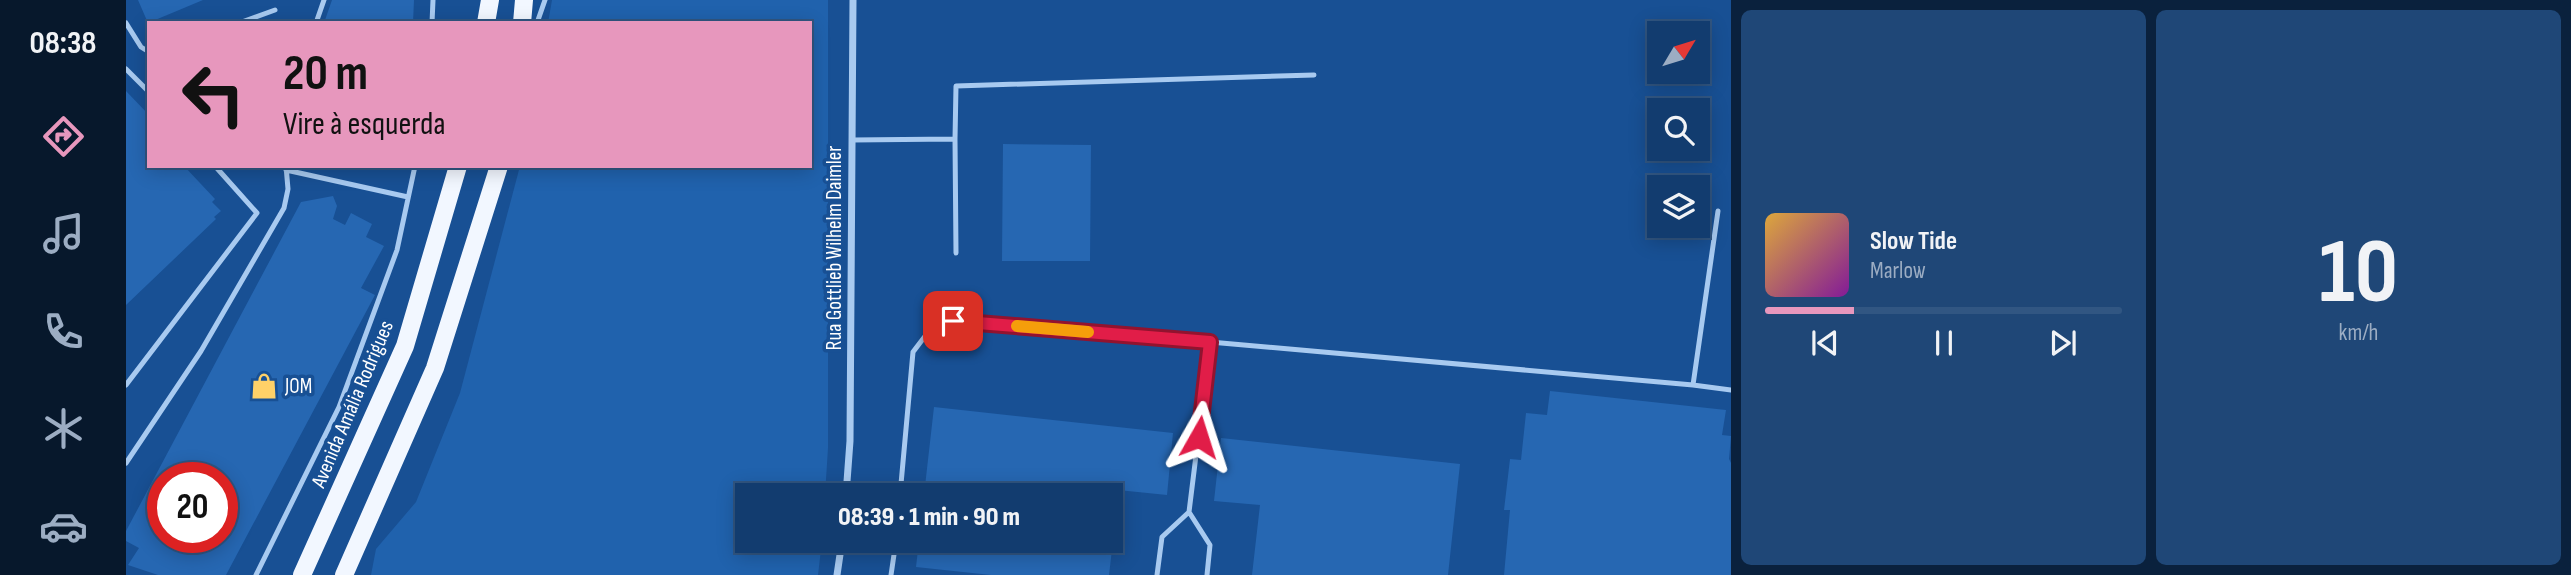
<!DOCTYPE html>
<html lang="pt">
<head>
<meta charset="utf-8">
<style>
	:root { --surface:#123c6f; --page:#1f4777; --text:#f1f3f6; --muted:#9cadc3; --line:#315682; --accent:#e797bd }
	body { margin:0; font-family:"Sofia Sans Condensed",sans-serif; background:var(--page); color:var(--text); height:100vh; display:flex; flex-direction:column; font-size:26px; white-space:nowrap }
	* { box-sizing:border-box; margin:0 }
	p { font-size:23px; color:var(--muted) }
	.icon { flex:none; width:38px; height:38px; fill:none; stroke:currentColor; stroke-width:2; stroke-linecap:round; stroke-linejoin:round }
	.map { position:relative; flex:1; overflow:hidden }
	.details { display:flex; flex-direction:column; gap:10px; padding:10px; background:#0a213d; width:840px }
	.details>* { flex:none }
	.hud { position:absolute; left:21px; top:21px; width:665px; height:147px; border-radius:0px; box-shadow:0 4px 18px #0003,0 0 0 2px var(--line); background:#e797bd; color:#111; overflow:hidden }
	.needle { width:46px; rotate:52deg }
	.buttons { position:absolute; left:1521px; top:21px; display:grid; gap:14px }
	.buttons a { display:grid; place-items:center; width:63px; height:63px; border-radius:0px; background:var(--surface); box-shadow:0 4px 18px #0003,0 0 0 2px var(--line); font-size:35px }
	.speed { position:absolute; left:21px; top:462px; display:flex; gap:14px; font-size:35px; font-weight:700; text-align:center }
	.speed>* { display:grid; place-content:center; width:91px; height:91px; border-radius:50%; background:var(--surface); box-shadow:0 4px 18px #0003,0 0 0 2px var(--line); line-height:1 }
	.speed .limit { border:10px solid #d22; background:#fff; color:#111 }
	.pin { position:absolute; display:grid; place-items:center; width:60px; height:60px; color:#fff; margin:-30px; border-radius:14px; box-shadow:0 4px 10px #0006 }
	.me { position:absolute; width:77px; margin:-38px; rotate:6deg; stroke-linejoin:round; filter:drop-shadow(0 0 5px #0008) }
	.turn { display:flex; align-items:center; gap:24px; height:147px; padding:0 21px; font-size:32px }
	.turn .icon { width:91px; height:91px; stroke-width:2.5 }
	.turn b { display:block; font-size:49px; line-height:60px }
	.details .card { flex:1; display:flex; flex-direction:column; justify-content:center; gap:10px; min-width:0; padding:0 24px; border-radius:10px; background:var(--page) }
	.details .dial { align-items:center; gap:0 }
	.dial b { font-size:91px; line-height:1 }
	.song { display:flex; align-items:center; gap:21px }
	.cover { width:84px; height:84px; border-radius:10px; background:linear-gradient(135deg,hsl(40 70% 55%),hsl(290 70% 35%)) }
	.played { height:7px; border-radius:4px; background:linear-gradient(90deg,var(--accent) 25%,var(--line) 25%) }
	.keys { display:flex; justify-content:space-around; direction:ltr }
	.details .tiles { flex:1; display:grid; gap:10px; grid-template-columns:repeat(2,1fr) }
	.trip { position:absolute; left:609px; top:483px; width:388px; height:70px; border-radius:0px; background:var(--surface); box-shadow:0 4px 18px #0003,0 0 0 2px var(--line); font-weight:800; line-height:70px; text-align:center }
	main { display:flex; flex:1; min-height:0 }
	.tab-bar { display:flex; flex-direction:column; width:126px; justify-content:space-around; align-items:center; background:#07182c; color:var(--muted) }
	.tab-bar .icon { width:49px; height:49px }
	.tab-bar .active { color:var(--accent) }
	.tab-bar b { font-size:32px; color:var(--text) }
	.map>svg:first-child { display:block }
	.green { fill:#2062ad }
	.building { fill:#2667b2; fill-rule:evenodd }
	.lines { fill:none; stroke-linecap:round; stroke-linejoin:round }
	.lane { stroke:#a8caf0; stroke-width:5 }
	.street { stroke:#a8caf0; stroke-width:7 }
	.primary { stroke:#f2f7ff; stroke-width:18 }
	.route-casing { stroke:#92132f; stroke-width:18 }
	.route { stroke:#e11d48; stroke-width:12 }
	.slow { stroke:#f59e0b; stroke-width:12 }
	.labels { text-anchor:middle; stroke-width:7; stroke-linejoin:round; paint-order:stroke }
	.street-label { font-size:21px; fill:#fff; stroke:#185094 }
	.poi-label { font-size:21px; fill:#fff; stroke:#185094; text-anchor:start }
</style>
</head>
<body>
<main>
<nav class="tab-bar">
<b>08:38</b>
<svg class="icon active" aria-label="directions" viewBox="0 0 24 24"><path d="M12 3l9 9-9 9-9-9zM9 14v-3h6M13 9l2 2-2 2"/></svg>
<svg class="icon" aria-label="music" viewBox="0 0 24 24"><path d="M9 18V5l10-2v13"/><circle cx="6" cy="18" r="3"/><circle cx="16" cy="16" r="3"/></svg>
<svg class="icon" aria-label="phone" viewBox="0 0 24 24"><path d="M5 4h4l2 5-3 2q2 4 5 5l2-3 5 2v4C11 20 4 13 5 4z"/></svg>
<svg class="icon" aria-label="climate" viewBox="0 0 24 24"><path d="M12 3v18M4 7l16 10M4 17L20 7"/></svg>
<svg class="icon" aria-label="car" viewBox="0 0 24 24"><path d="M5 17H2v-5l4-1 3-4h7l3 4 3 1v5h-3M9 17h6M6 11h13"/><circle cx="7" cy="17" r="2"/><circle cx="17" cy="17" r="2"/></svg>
</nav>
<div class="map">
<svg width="1605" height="575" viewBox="0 0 1605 575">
	<rect width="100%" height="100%" fill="#185094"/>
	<path class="green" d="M426,0h276v448l-3,47h-78v46h75l-4,34h-447l5,-26 40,-47 44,-109 60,-227h290v-143h-262z"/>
	<path class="building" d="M12,0h65l-55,23z
		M206,0h82l-1,23h-89z
		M0,91l23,24v51h35l31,33 -3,3 9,9 -7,6 2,2 -90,86z
		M877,144l88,1 -1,116h-88z
		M207,196l4,10 -4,13 12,6 6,-12 21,11 -6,13 18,9 -23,42 14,7 -149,280h-68l-30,-10 11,-17 -13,-7v-10l175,-329zM37,478h59v59h-59z
		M1424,391l176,19 -4,25 9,1 -2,23 2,4v112h-227l6,-65h-6l6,-51 11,1 5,-47 21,2z
		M808,407l239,26 -6,62 -49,-5 -5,46 -2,-41h-187z
		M1095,438l239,26 -12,111h-196l8,-70 -46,-4z
		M793,541h194l-4,34h-118l-75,-8z"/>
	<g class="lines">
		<path class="lane" d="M0,23l15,24 8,5
			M113,23l36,-13
			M190,23l8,-23
			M306,23l1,-23
			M411,23l8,-23
			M0,69l23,23
			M829,139l1,-53 358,-11
			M726,140l103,-1 1,114
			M160,170l122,27
			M0,385l131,-172 -42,-47
			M1567,385l38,5
			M0,463l75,-112 83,-143 4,-19 -2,-23
			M774,495l13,-143 16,-21 24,-10 257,21
			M1063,512l21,33 -3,30
			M130,575l83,-168 58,-157 18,-84
			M765,575l5,-34
			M1031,575l5,-38 27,-25 21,-170 483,43 25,-174"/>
		<path class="street" d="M720,495l4,-54 3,-441
			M711,575l5,-34"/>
		<path class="primary" d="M360,23l4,-23
			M396,23l2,-23
			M176,575l103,-229 53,-180
			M218,575l91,-207 64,-202"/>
	</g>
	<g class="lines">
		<g class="route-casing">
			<path id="route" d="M827,321l257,21 -11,95"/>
		</g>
		<use href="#route" class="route"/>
		<path class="slow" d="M891,326l71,6"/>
	</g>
	<defs>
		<g id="shop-bare" transform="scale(2.1)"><path d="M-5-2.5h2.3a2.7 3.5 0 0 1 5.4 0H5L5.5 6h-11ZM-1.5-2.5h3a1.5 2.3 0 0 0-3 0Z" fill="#ffd168" stroke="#185094" stroke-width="2.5" paint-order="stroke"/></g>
	</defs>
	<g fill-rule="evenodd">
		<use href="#shop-bare" x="138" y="386"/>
	</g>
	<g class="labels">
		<g class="street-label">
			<text transform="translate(708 248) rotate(-90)" y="7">Rua Gottlieb Wilhelm Daimler</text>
			<text transform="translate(226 404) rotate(-67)" y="7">Avenida Amália Rodrigues</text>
		</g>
		<g class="poi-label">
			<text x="159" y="393">JOM</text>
		</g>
	</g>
</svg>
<div class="buttons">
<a><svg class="needle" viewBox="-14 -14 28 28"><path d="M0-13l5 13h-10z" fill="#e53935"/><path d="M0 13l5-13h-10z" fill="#9cadc3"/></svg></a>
<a><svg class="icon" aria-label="search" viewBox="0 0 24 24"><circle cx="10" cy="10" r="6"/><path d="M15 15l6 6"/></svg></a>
<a><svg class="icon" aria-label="layers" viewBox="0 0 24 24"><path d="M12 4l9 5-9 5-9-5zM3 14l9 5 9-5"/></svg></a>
</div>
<div class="speed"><div class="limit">20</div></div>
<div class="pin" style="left:827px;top:321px;background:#d93025"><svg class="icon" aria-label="arrive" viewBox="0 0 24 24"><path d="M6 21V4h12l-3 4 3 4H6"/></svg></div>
<svg class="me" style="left:1073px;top:437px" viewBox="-20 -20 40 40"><path d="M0-17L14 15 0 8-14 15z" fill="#e11d48" stroke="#fff" stroke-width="4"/></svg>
<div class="trip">08:39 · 1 min · 90 m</div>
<div class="hud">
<div class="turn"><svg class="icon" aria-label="left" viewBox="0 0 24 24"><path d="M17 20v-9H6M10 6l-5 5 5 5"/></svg><div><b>20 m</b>Vire à esquerda</div></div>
</div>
</div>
<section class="details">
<div class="tiles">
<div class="card">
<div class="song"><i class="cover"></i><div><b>Slow Tide</b><p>Marlow</p></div></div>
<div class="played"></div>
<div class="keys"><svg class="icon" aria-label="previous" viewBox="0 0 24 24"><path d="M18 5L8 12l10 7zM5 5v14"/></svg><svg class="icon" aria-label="pause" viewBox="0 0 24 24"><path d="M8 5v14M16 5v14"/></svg><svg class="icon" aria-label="next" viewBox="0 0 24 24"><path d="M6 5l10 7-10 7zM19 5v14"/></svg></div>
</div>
<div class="card dial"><b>10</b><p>km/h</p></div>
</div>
</section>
</main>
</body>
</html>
